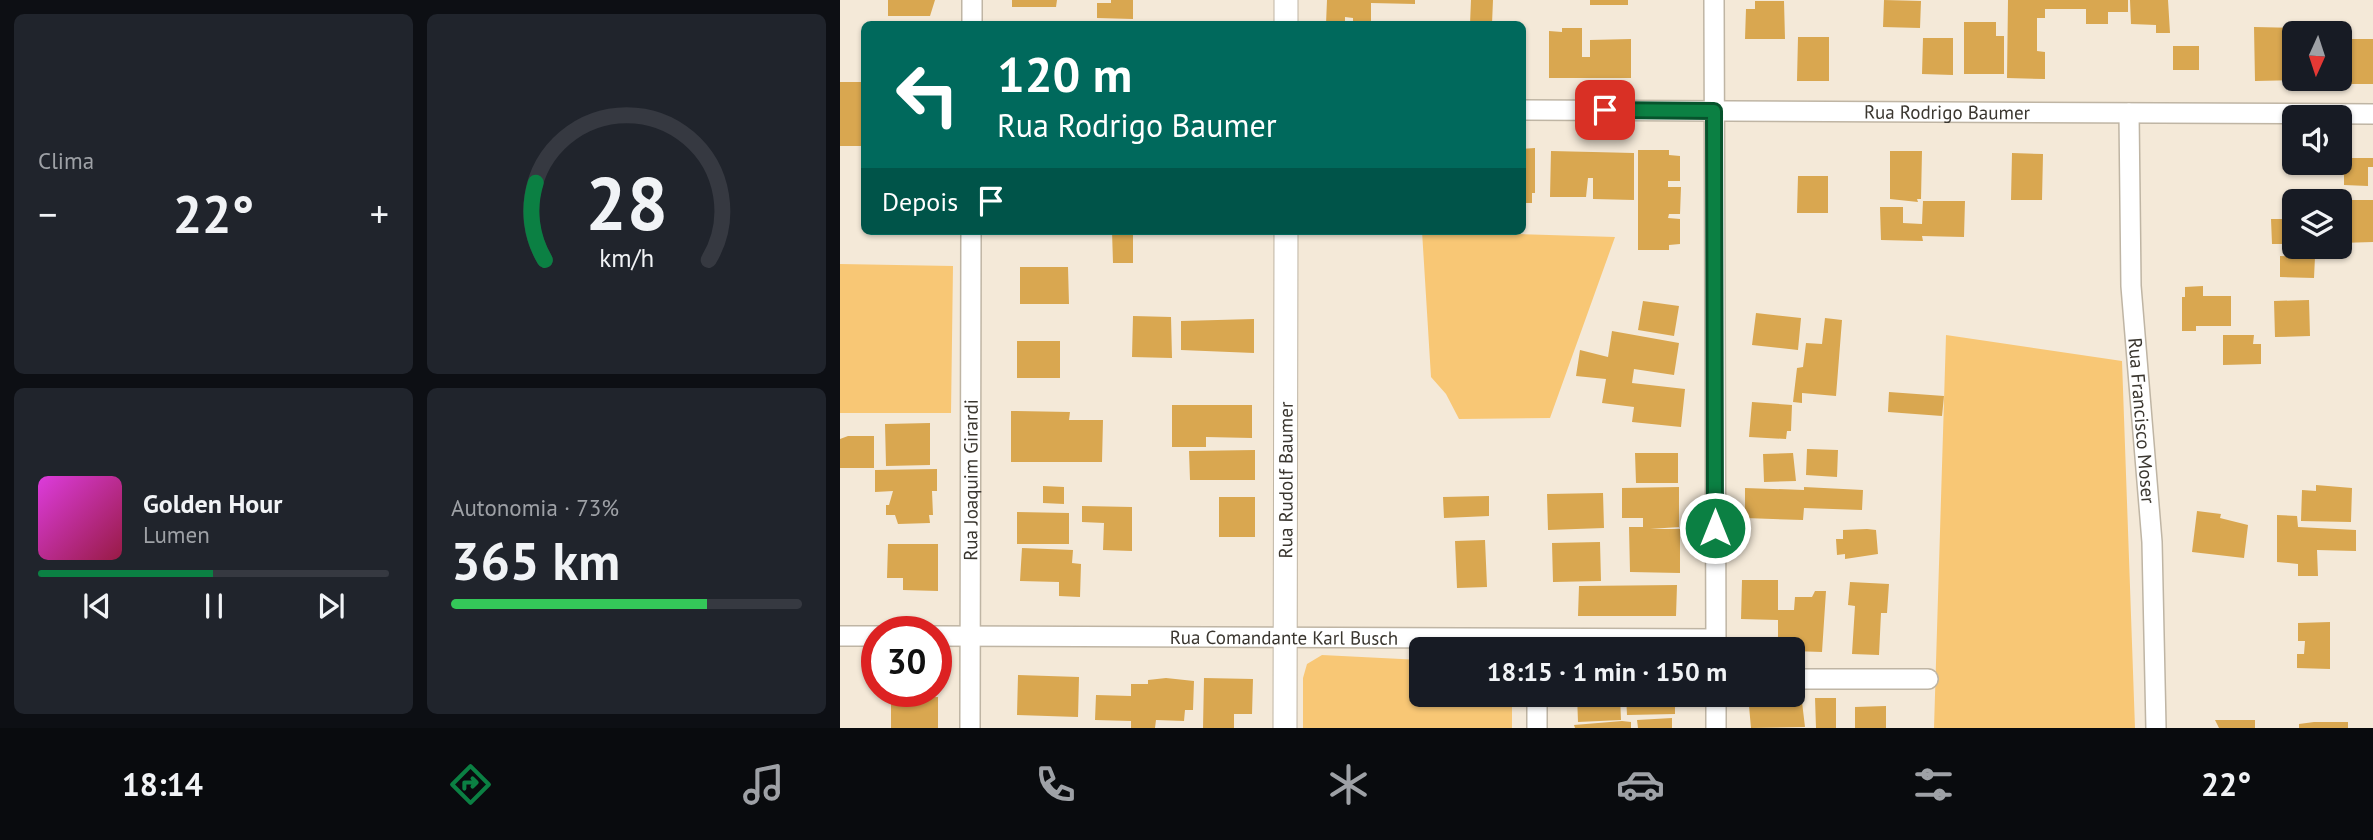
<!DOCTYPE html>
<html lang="pt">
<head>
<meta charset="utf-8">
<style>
	:root { --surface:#171b24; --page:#20242c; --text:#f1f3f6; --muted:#9ea1a6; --line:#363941; --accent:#0b8043 }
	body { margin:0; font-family:"PT Sans",sans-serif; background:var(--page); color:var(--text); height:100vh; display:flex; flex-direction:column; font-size:26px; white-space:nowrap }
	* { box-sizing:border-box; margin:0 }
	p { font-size:23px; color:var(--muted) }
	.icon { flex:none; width:38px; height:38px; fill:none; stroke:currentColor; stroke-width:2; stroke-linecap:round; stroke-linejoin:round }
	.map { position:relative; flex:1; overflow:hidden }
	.sheet { display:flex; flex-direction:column; gap:14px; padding:14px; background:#0d0f14; width:840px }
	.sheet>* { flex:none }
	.hud { position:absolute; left:21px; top:21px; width:665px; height:214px; border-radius:10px; box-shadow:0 2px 5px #0004; background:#00695c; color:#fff; overflow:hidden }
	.needle { width:46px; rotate:183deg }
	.buttons { position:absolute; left:1442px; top:21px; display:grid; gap:14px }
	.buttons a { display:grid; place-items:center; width:70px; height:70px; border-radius:10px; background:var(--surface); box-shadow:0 2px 5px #0004; font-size:35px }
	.speed { position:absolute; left:21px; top:616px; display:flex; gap:14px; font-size:35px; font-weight:700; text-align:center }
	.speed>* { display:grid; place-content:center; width:91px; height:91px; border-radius:50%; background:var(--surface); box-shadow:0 2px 5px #0004; line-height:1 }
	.speed .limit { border:10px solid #d22; background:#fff; color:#111 }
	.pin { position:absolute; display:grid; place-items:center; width:60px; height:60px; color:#fff; margin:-30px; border-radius:14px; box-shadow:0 4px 10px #0006 }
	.me { position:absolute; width:77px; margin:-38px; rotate:0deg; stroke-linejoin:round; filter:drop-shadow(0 0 5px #0008) }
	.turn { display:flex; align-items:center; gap:24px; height:147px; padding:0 21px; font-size:32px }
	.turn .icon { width:91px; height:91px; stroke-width:2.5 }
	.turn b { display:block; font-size:49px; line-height:60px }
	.then { display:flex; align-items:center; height:66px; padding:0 21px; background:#0003; gap:14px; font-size:26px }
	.big { font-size:52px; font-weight:800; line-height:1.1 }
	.sheet .card { flex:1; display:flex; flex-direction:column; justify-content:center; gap:10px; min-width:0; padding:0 24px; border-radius:10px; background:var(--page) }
	.sheet .dial { align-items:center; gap:0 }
	.dial svg { height:182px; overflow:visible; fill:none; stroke:var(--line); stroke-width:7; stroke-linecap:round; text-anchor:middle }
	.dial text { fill:var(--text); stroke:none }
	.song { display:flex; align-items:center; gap:21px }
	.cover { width:84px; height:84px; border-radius:10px; background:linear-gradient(135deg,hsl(300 70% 55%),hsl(340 70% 35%)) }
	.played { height:7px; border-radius:4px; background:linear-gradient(90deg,var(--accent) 50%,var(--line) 50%) }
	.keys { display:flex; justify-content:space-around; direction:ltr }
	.heat { display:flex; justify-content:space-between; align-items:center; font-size:38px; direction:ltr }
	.charge { height:10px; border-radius:5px; background:linear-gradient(90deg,#34c759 73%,var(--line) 0) }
	.sheet .tiles { flex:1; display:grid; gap:14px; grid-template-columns:repeat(2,1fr) }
	.trip { position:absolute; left:569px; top:637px; width:396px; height:70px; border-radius:10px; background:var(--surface); box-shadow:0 2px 5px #0004; font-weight:800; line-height:70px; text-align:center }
	.tabs { display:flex; height:112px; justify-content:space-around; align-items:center; background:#090b0e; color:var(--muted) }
	.tabs .icon { width:49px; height:49px }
	.tabs .active { color:var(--accent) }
	.tabs b { font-size:32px; color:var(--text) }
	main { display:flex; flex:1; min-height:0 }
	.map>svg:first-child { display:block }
	.green { fill:#f8c775 }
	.building { fill:#d9a750 }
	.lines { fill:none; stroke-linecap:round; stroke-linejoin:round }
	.minor-casing { stroke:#bfb5a4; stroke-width:22 }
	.tertiary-casing { stroke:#bfb5a4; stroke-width:25 }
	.minor { stroke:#fff; stroke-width:19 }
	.tertiary { stroke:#fff; stroke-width:23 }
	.route-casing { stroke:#07532c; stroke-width:18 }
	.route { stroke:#0b8043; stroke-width:12 }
	.labels { text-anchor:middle; stroke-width:5; stroke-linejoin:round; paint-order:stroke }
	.street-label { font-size:19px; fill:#3a362f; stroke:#fff }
</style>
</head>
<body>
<main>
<section class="sheet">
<div class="tiles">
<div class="card"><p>Clima</p>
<div class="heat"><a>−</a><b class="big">22°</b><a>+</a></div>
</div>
<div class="card dial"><svg viewBox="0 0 100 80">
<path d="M14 69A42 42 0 1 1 86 69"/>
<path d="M14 69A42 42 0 0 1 10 35" stroke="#0b8043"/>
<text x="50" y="56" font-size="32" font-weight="700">28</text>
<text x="50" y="72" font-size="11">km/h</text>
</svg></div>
<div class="card">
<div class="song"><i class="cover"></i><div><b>Golden Hour</b><p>Lumen</p></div></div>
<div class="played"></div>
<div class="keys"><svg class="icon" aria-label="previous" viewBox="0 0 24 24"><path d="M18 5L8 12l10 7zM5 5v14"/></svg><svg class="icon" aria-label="pause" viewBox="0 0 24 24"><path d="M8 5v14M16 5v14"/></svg><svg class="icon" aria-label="next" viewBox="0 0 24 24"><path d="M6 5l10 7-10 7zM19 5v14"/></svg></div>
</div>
<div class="card"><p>Autonomia · 73%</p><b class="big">365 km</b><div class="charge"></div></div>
</div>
</section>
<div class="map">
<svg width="1533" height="728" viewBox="0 0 1533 728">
	<rect width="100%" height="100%" fill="#f4e9d8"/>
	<path class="green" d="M582,231l193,6 -65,181 -91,1 -13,-25 -15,-17z
		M0,264l113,2 -2,147h-111z
		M1106,335l176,26 13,367h-201z
		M482,655l99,5v35h91v33h-209v-50l4,-14z"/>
	<path class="building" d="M48,0h47l-5,16h-42z
		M172,0h45l-1,7h-44z
		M271,0h22v19l-36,-1v-15h14z
		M487,0h88v4l-44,-1v21h-18v-6l-8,-1v7h-19z
		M631,0h22l-1,24h-22z
		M750,0h38v5h-38z
		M1044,0l37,1 -1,27 -37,-1z
		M1168,0h120v12h-20v12h-22v-15h-41v9h-8v33l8,1v27l-38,-1z
		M1290,0h38l2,33h-14v-8l-25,-1z
		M915,1h29l1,38h-40l1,-30h9z
		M1124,22h32v14h8v38h-40z
		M1414,27l41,1 -1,52 -39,1z
		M722,28h20v29h8v-17l41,-1v39h-82v-47l13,1z
		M958,37h31v44h-32z
		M1083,38h30v37l-31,-1z
		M1505,39h28v45h-37v-5h4v-19l9,2v-13h-5z
		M1333,46h26v24h-26z
		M0,82h24v64h-24z
		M695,148v45h-3v10h-10v-54z
		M798,150h31v5l11,1v25h-12v6h13l-1,27h-11l-1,4 12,1v25l-11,1v5h-31z
		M711,151l83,2v47l-41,-1v-21h-5l-2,19h-36z
		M1050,151h32l-1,48h-4l1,3 -28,-3z
		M1172,153l31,1 -1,46h-31z
		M1500,158h33v9h-5v19l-24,-1v-10h-12v-12h8z
		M958,176h30v37h-31z
		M1501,200h32v42l-33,1z
		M1083,201h42l-1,36 -42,-1 1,5 -42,-1 -1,-33h23v16l19,1z
		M1431,219h11l1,25h-11z
		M272,231h21v32h-20z
		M1440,256l35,1 -1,21 -34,-1z
		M180,267h48l1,37h-49z
		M1363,286v10h28v30h-35v5h-14v-34h3v-10z
		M1469,300l1,36 -35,1 -1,-36z
		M803,301l36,5 -5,30 -36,-6z
		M916,313l45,5 -3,32 -46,-5z
		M293,316l38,1 1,41 -40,-1z
		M985,318l17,2 -6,76 -34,-3v10l-9,-1 4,-34 6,-1 3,-24 16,1z
		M414,319v34l-73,-3v-29z
		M772,331l67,12 -5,32 -40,-6 -2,14 53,6 -4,38 -49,-5 2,-15 -32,-4 4,-24 -30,-3 4,-26 28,7z
		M1383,335h31l-1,9h8v20l-38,1z
		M177,341h43v37h-43z
		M1049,392l55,4 -2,20 -54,-4z
		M912,402l40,3 -1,26h-4l-1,8 -37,-2z
		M332,405h80v33l-46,-1v10h-34z
		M171,411l59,1 -1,8h34l-1,42h-91z
		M90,423v42l-44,1 -1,-42z
		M8,436h26v32h-34v-29z
		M967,449l31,1 -1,27 -31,-2z
		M415,450v30h-65l-1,-29z
		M795,453h43v30h-42z
		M953,453l3,28 -32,1 -1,-28z
		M97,469v22h-5l1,24h-4l1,8 -32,1 -3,-9h-9v-10h3l4,-14 -18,1v-22z
		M1476,485l36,3 -1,34 -50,-1 1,-31 14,1z
		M203,486l21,1v17l-21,-1z
		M839,487v40l-29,2h30v44l-50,-1 -1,-45h14v-9h-21v-30z
		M964,487l59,3 -1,20 -58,-2 -1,12 -58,-2v-30l59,2z
		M763,493l1,35 -56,2 -1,-36z
		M649,496v20l-45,2 -1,-21z
		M379,497h36v40h-36z
		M242,506l50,1v44l-29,-1 1,-27 -22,-1z
		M1357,511l24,3 -1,4 28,7 -4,33 -52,-6z
		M177,512l52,1v31h-52z
		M1437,515l20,1 1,11 58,3v21l-39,-1 1,26h-20v-12l-21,-2z
		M1027,529l9,1 2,24 -33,5v-5l-8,1 -1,-16h7v-9z
		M645,540l2,47 -30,1 -2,-47z
		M760,542l1,39 -48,1 -1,-39z
		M48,544h50v47l-35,-1v-12h-16z
		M182,548l51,2 -1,13 9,1 -1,33 -21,-1v-14l-39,-1z
		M902,580h36v30h16l1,-13h17l3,-6h11l-4,61 -82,-3v-11h38v-18l-37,-1z
		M1010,582l39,2 -2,29h-6l-2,42 -27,-1 3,-48 -7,-1z
		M837,585l-1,31h-98l1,-30z
		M1490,622v47l-33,-1v-14h7l1,-13h-7v-18z
		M178,675l61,2 -1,40 -61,-2z
		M326,678l28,3 -1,29h-8l-1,11 -28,-1 -1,8h-24v-7l-36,-1 1,-25 35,1v-12h17v-4z
		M364,678l49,1 -1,35h-18v14h-31z
		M737,695h43l1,25 -43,2z
		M786,695h49v19l-48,1z
		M98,697v31h-47v-30z
		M975,698h21v30h-20z
		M962,702l3,25 -54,1 -2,-22z
		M1046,706v22h-31v-21z
		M832,718v10h-34l-1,-8z
		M1375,720h40v8h-36z
		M782,721l9,1v6h-56l-1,-3z
		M1474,722h34v6h-49v-4z"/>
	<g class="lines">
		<g class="minor-casing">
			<g id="minor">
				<path d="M874,0l2,649"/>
				<path d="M132,24v-24"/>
				<path id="s1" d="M682,110l851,4"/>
				<path id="s2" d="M1289,113l2,173 21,256 4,186"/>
				<path d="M0,636h37"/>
				<path id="s3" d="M96,636l780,3"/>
				<path d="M952,679h136"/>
				<path d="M876,695v33"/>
				<path id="s4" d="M130,728l1,-497"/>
				<path d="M697,728v-33"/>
			</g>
		</g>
		<g class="tertiary-casing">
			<g id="tertiary">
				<path d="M446,24v-24"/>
				<path id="s5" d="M445,728l1,-497"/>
			</g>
		</g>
		<use href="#minor" class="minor"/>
		<use href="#tertiary" class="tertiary"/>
	</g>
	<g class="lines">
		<g class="route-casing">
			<path id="route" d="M765,110l109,1 1,417"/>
		</g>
		<use href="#route" class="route"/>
	</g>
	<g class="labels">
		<g class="street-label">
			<text dy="7" stroke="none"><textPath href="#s1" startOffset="425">Rua Rodrigo Baumer</textPath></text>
			<text dy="7" stroke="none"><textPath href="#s2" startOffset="308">Rua Francisco Moser</textPath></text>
			<text dy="7" stroke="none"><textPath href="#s4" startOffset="248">Rua Joaquim Girardi</textPath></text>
			<text dy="7" stroke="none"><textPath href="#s5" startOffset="248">Rua Rudolf Baumer</textPath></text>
			<text dy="7" stroke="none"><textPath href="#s3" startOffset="348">Rua Comandante Karl Busch</textPath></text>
		</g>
	</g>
</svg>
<div class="buttons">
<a><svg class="needle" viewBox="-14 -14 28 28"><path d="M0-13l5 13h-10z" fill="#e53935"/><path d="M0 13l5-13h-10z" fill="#9ea1a6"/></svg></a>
<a><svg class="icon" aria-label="sound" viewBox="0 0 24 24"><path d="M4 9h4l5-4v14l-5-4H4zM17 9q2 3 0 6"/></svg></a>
<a><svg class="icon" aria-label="layers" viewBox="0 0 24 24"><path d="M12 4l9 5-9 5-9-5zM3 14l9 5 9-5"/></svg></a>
</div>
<div class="speed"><div class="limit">30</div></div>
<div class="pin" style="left:765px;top:110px;background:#d93025"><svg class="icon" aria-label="arrive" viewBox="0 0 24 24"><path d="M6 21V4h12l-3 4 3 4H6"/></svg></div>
<svg class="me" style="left:875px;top:528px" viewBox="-20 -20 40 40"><circle r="17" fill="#0b8043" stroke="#fff" stroke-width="3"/><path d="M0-11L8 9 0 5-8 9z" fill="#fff"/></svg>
<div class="trip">18:15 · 1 min · 150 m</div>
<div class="hud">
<div class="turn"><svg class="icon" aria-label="left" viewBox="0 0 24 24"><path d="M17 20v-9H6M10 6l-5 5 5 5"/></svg><div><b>120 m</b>Rua Rodrigo Baumer</div></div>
<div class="then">Depois<svg class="icon" aria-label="arrive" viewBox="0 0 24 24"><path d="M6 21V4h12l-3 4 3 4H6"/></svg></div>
</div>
</div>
</main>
<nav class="tabs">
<b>18:14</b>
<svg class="icon active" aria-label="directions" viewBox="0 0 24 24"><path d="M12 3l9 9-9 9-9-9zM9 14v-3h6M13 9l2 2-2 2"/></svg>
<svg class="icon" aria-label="music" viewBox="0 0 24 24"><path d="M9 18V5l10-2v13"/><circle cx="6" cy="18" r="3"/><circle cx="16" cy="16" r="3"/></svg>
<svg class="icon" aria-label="phone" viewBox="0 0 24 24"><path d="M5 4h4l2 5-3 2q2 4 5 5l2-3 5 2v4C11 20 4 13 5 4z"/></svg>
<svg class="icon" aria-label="climate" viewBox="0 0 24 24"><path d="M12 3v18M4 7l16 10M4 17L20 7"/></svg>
<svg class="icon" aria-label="car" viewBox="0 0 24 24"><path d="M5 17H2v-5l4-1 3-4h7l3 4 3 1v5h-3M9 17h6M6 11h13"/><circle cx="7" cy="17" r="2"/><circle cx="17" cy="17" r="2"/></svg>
<svg class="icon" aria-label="filters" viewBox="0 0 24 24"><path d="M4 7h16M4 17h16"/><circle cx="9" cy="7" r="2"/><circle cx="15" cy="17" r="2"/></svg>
<b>22°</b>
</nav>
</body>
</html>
